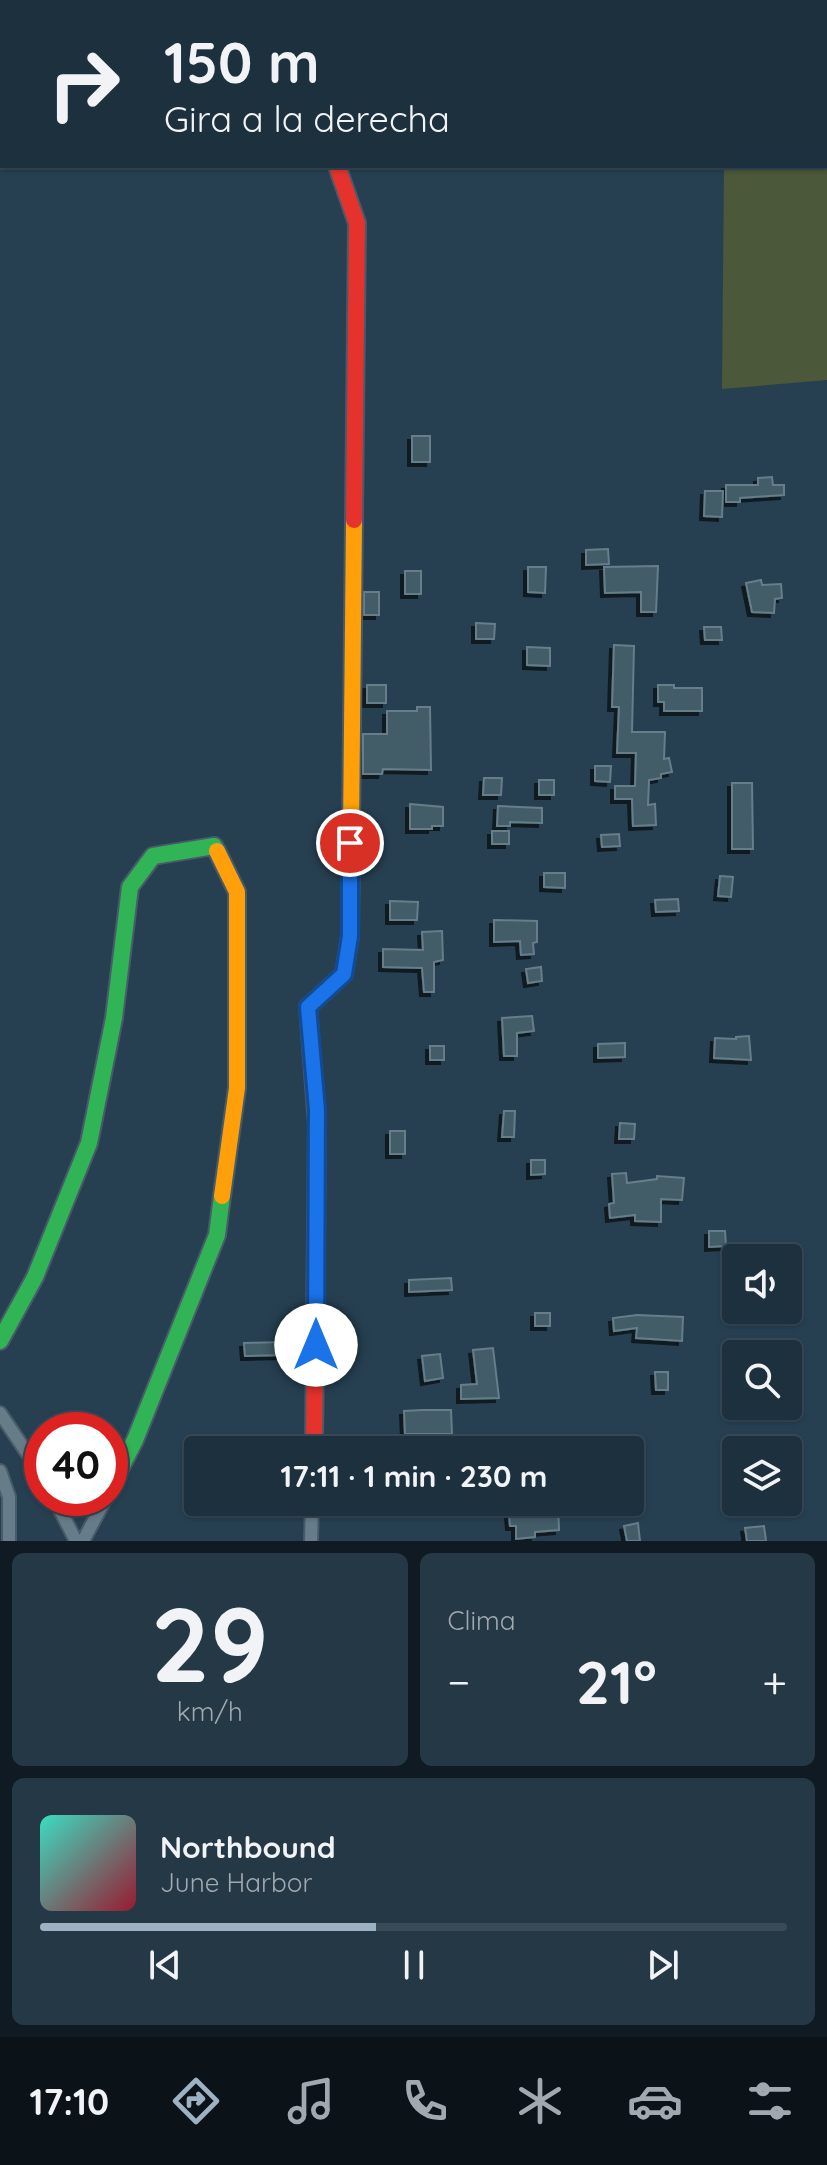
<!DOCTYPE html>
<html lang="es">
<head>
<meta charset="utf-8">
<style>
	:root { --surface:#1c303e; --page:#253845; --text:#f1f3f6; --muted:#a0a9b0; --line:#3a4b58; --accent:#9cb1c2 }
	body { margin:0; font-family:Quicksand,sans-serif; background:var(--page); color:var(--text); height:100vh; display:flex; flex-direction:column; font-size:30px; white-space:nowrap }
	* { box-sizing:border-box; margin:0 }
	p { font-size:26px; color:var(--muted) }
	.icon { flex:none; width:44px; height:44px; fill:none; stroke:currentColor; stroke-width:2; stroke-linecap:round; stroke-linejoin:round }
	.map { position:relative; height:1541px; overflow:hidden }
	.details { display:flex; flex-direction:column; gap:12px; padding:12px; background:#0f1a22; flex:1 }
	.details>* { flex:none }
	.hud { position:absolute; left:0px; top:0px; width:828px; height:168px; box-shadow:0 2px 6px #0004,0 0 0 2px var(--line); background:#1c303e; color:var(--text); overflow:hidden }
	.controls { position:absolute; left:722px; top:1244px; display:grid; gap:16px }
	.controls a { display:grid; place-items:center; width:80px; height:80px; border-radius:8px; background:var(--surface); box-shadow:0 2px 6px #0004,0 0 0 2px var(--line); font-size:40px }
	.speed { position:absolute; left:24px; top:1412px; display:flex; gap:16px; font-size:40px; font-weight:700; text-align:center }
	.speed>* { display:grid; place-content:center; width:104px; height:104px; border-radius:50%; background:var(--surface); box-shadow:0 2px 6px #0004,0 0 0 2px var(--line); line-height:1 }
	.speed .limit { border:12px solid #d22; background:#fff; color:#111 }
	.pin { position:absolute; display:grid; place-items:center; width:68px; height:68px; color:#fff; margin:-34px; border:4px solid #fff; border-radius:50%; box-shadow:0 2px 8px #0007 }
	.me { position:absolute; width:88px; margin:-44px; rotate:0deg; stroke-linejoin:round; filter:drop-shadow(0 0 6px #0008) }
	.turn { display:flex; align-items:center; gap:28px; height:168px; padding:0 32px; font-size:36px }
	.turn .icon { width:104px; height:104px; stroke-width:2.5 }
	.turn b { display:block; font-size:56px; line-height:68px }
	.big { font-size:60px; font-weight:700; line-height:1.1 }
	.details .card { flex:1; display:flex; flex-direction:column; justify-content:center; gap:12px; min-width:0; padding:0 28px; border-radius:12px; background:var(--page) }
	.details .dial { align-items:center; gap:0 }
	.dial b { font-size:104px; line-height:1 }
	.song { display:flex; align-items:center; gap:24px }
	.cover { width:96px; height:96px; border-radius:12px; background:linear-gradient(135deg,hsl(170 70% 55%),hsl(350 70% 35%)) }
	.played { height:8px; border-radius:4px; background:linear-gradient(90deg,var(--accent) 45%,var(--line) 45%) }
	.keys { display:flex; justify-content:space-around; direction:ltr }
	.heat { display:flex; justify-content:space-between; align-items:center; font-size:44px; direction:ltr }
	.details .tiles { flex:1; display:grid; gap:12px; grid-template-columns:1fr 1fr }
	.card:last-child { grid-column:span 2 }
	.trip { position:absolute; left:184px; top:1436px; width:460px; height:80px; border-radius:8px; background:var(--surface); box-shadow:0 2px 6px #0004,0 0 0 2px var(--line); font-weight:700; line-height:80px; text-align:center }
	.tabs { display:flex; height:128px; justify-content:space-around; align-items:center; background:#0b1319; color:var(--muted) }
	.tabs .icon { width:56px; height:56px }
	.tabs .active { color:var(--accent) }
	.tabs b { font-size:36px; color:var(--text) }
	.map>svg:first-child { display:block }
	.green { fill:#4b5839 }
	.building { fill:#435b68; stroke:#657e8a; stroke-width:2; filter:url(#shadow) }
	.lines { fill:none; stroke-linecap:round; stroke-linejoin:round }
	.street-casing { stroke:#485b68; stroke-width:16 }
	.fast-casing { stroke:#485b68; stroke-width:20 }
	.slow-casing { stroke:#485b68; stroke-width:20 }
	.jam-casing { stroke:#485b68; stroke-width:20 }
	.street { stroke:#677c89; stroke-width:12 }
	.fast { stroke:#30b455; stroke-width:16 }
	.slow { stroke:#ff9f0a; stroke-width:16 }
	.jam { stroke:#e5322d; stroke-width:16 }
	.route-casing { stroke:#114b97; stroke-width:20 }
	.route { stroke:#1a73e8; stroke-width:14 }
</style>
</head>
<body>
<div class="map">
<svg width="827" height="1541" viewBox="0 0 827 1541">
	<defs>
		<filter id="shadow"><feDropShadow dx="-4" dy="4" stdDeviation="0" flood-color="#0009"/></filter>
	</defs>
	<rect width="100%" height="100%" fill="#264052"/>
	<path class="green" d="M724,0h103v380l-105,9 2,-223h102v-164z"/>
	<path class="building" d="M412,436h18v26h-18z
		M772,477l1,8h11v10l-44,3v4h-14v-17h32v-7z
		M705,491h18l-1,26 -18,-1z
		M608,549l1,15 -23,1v-15z
		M658,566l-2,46h-15v-20l-36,1 -1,-26z
		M528,567h18l-1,26 -17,-1z
		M405,571h16v23h-16z
		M761,580l1,5 19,-1 1,14 -7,1 -1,14 -22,-1 -6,-29z
		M364,592h15v23h-15z
		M476,623l19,1 -1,15h-18z
		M704,627h17l1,13h-17z
		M614,645l20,1 -2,86h33l-1,27 5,-1 3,14 -11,2v4l-12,2 -1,25 7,-1 1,21 -23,1 -1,-27h-17v-13h20l1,-33h-19l2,-46h-7z
		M527,647l23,1v18l-23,-1z
		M367,685h19v18h-19z
		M658,685h16v3h28v23h-38v-9h-6z
		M417,707h13l1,63 -48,-1 -1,5h-19v-40h24v-23h30z
		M595,766h16l-1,16 -15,-1z
		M484,778h18l-1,17h-18z
		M539,780h15v15h-15z
		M732,783h20l1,66h-21z
		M410,804l33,3v19h-11v3h-22z
		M498,806l44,2v15l-32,-1v4h-13z
		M492,831h17v13h-17z
		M619,834l1,12 -18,1 -1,-12z
		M544,873h21v15l-21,-1z
		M720,876l13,1 -2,20 -13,-1z
		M678,899l1,12 -23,1 -1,-12z
		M390,901l28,1 -1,18h-27z
		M494,920l43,1v21l-4,1 1,11 -13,1 -1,-14 -26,1z
		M442,931l1,29 -9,2v30h-10l-2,-24 -39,-1v-18l40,1 -1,-18z
		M541,967l1,14 -14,2 -2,-14z
		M532,1016l2,15 -17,2v23h-13l-2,-38z
		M749,1036l2,24 -37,-2 1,-20 21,1v-2z
		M625,1043v14l-27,1v-14z
		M430,1046h14v14h-14z
		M504,1111h11l-1,26h-12z
		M620,1123l15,1 -1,15h-15z
		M390,1131h15v23h-15z
		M531,1160h14v14l-14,1z
		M626,1173l1,10 30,-4v-3l27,2 -2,22 -21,-1v23l-26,-1v-6l-25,3 -1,-14 5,-1 -2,-29z
		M709,1231h16l1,15 -17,1z
		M451,1278l1,12 -43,2v-12z
		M535,1313h15v13h-15z
		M637,1315l46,2 -1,24 -46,-3 1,-10 -23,3 -1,-13z
		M288,1342v13l-43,1 -1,-13z
		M493,1348l6,50 -38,1v-14l16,-1 -4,-34z
		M440,1354l3,24 -18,3 -3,-25z
		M655,1372h13v18h-12z
		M422,1410h29l1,24h-47l-1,-23z
		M508,1502h50l1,28 -24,2v5l-19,2v-13h-6z
		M638,1523l2,18h-13l-3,-15z
		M764,1526l2,15h-19l-2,-13z"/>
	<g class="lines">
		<g class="street-casing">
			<path id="street" d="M352,0v2
				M0,1413l42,62
				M0,1471l9,26v44
				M54,1498l22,43
				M83,1541l23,-43
				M311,1541l1,-39"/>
		</g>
		<g class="fast-casing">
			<path id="fast" d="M0,1341l35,-64 54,-134 25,-125 16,-131 23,-31 61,-10 3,5
				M110,1489l25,-49 82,-205 5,-39"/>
		</g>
		<g class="slow-casing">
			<path id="slow" d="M217,851l20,41v196l-15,108
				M317,1124l-9,-117 36,-33 6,-38 4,-416"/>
		</g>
		<g class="jam-casing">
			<path id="jam" d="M337,166l20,57 -3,297
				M314,1450l3,-326"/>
		</g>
		<use href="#street" class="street"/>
		<use href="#fast" class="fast"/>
		<use href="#slow" class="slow"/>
		<use href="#jam" class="jam"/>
	</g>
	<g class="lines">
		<g class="route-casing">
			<path id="route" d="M316,1345l1,-235 -9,-103 36,-33 6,-38v-93"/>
		</g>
		<use href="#route" class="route"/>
	</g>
</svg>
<div class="controls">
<a><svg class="icon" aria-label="sound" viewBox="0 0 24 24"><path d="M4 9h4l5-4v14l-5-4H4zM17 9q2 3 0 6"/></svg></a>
<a><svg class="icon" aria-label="search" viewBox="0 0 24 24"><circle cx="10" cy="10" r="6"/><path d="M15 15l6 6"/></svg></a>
<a><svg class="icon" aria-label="layers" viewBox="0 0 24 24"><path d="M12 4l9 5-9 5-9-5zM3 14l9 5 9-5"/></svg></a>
</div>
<div class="speed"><div class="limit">40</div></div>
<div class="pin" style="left:350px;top:843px;background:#d93025"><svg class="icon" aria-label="arrive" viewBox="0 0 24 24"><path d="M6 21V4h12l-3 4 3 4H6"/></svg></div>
<svg class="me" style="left:316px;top:1345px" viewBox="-20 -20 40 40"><circle r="19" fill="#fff"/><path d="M0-13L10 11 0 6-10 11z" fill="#1a73e8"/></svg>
<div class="trip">17:11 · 1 min · 230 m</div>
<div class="hud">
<div class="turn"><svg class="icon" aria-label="right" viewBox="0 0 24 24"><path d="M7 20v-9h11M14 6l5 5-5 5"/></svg><div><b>150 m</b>Gira a la derecha</div></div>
</div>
</div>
<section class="details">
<div class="tiles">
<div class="card dial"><b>29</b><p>km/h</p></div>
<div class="card"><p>Clima</p>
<div class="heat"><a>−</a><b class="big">21°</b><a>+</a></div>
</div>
<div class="card">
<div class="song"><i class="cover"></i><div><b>Northbound</b><p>June Harbor</p></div></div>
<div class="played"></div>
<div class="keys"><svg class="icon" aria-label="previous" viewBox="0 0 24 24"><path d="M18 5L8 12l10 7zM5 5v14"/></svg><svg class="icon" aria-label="pause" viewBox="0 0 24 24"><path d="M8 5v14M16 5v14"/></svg><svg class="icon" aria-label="next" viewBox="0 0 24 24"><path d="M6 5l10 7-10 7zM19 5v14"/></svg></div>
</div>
</div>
</section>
<nav class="tabs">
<b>17:10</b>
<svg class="icon active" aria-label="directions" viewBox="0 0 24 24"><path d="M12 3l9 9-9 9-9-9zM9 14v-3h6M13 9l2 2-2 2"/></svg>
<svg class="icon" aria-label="music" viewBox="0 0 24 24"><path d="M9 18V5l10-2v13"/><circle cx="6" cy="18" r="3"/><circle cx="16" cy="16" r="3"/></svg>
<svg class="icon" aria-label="phone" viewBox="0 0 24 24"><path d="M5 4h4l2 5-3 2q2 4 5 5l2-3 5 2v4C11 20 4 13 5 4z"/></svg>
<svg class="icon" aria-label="climate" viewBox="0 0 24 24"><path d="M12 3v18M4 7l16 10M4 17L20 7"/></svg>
<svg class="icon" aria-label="car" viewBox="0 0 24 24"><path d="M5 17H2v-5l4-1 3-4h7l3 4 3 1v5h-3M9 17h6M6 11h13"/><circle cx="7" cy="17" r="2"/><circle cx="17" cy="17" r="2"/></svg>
<svg class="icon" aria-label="filters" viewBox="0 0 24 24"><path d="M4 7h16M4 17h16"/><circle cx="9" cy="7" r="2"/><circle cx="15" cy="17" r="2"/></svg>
</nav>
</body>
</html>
